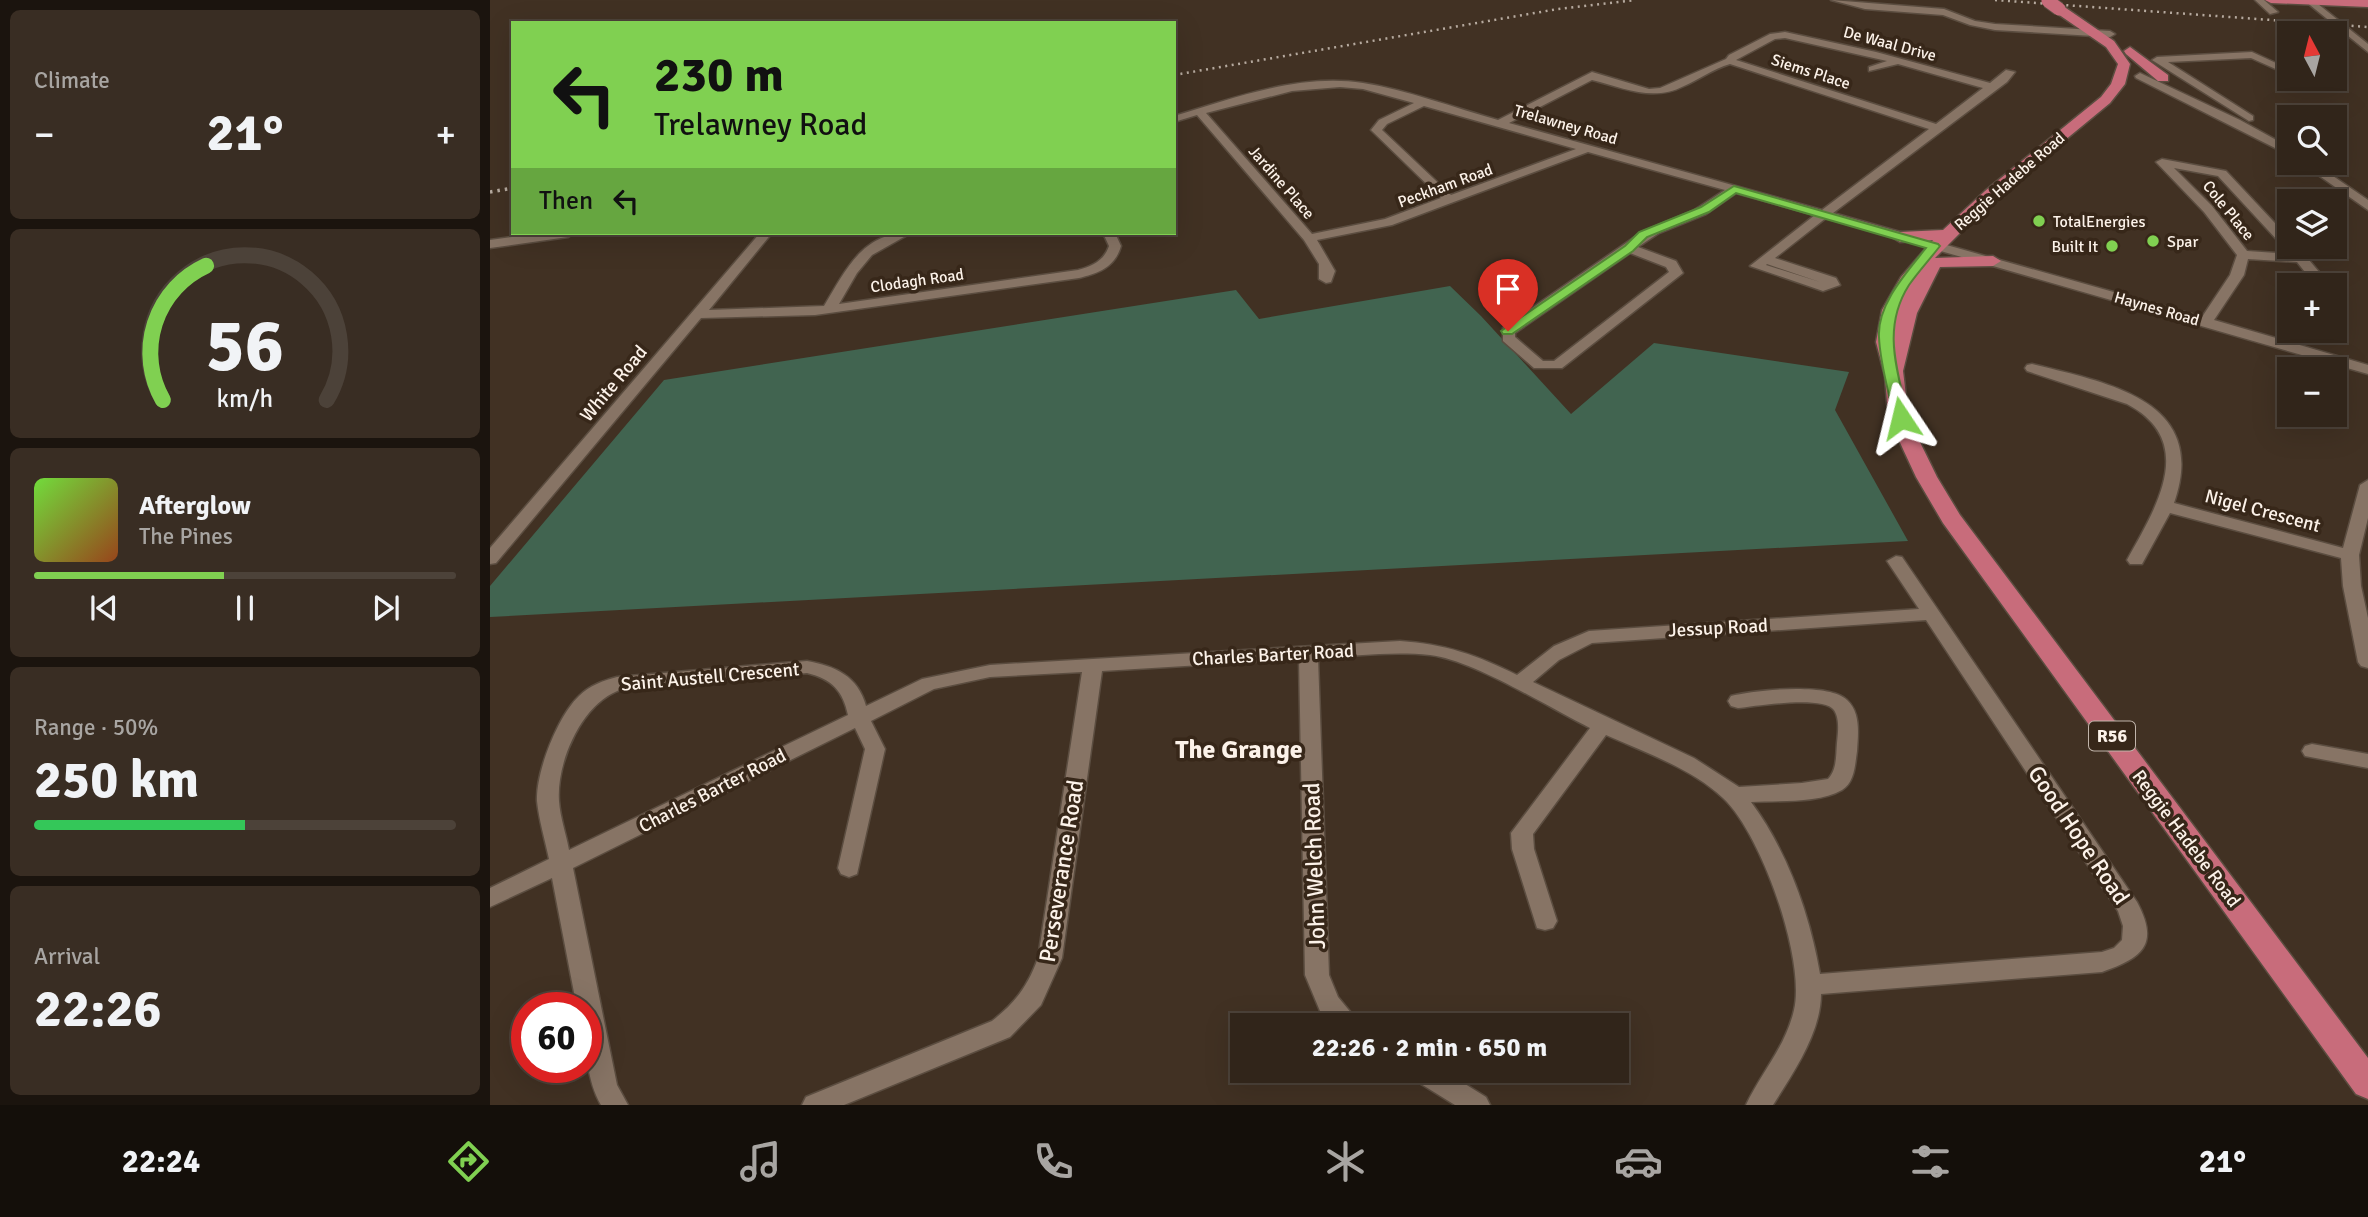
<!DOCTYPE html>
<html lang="en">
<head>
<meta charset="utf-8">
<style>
	:root { --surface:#31251a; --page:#392d23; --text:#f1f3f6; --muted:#a8a5a2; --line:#4c4239; --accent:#80d051 }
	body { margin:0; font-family:Signika,sans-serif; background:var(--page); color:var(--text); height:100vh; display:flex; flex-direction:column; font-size:26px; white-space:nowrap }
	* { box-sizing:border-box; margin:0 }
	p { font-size:23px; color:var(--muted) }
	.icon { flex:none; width:38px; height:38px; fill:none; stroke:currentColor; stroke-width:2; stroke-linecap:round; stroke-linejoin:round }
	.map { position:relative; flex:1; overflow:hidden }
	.details { display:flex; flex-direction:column; gap:10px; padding:10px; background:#1b140e; width:490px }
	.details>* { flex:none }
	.guide { position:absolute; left:21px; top:21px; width:665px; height:214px; border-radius:0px; box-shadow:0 7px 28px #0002,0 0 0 2px var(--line); background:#80d051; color:#111; overflow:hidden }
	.needle { width:46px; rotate:353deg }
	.tools { position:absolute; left:1787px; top:21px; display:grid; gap:14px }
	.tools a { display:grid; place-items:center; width:70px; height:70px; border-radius:0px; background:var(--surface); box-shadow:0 7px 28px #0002,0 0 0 2px var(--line); font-size:35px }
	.speed { position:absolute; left:21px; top:992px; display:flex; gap:14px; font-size:35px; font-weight:700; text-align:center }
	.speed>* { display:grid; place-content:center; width:91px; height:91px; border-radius:50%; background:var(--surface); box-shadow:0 7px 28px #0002,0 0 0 2px var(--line); line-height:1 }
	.speed .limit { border:10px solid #d22; background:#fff; color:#111 }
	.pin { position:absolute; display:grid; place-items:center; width:60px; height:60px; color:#fff; margin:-72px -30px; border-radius:50% 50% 50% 0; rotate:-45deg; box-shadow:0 0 7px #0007 }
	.pin .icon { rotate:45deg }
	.me { position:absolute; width:77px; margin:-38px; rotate:350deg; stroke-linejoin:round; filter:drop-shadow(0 0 5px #0008) }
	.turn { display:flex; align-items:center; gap:24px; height:147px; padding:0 28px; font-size:32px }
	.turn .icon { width:91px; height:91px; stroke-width:2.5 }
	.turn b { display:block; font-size:49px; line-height:60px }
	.then { display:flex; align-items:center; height:66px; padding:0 28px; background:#0003; gap:14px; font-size:26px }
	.big { font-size:52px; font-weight:700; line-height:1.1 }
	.details .card { flex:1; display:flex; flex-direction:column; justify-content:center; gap:10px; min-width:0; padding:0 24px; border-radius:10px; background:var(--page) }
	.details .dial { align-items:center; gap:0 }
	.dial svg { height:182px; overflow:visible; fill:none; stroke:var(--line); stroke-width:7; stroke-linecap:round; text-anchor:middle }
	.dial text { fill:var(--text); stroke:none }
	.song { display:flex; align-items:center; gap:21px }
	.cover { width:84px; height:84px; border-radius:10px; background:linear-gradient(135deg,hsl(100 70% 55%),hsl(20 70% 35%)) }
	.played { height:7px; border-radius:4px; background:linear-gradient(90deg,var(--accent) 45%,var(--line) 45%) }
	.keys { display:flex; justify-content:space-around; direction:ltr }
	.heat { display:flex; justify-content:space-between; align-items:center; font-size:38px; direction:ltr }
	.charge { height:10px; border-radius:5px; background:linear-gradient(90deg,#34c759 50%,var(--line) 0) }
	.trip { position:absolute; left:740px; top:1013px; width:399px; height:70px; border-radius:0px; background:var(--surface); box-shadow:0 7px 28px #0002,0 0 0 2px var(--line); font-weight:700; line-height:70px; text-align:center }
	.dock { display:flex; height:112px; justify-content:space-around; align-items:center; background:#140f0a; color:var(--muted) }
	.dock .icon { width:49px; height:49px }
	.dock .current { color:var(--accent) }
	.dock b { font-size:32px; color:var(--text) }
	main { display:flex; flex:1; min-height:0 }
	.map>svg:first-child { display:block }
	.green { fill:#416450 }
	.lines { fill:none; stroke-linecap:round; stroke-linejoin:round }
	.minor-casing { stroke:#5b4d40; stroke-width:3 }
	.major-casing { stroke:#5b4d40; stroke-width:3 }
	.minor { fill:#877465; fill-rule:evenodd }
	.major { fill:#c86c7b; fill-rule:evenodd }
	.rail-far1 { stroke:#b6aa9f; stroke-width:2.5; stroke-dasharray:2 4.5; stroke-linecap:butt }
	.rail { stroke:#b6aa9f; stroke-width:3.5; stroke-dasharray:2.5 5; stroke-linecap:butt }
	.major-bridge-casing { stroke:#5b4d40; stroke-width:15; stroke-linecap:butt }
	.major-bridge { stroke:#c86c7b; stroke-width:13 }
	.route { fill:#80d051; stroke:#538735; stroke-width:2 }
	.poi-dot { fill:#80d051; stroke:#372719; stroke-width:2.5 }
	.labels { text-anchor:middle; stroke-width:7; stroke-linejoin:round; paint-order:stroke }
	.far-street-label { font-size:16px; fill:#fcf2e9; stroke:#372719 }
	.far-poi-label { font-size:16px; fill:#fcf2e9; stroke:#372719; text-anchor:start }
	.shield { fill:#372719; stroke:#c1b5ab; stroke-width:2 }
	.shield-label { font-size:18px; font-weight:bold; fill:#fcf2e9 }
	.street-label { font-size:19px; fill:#fcf2e9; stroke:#372719 }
	.near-street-label { font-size:23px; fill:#fcf2e9; stroke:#372719 }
	.district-label { font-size:26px; font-weight:bold; fill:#fcf2e9; stroke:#372719 }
</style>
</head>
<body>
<main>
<section class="details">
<div class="card"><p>Climate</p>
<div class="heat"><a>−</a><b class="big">21°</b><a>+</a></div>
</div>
<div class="card dial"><svg viewBox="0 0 100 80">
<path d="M14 69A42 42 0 1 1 86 69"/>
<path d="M14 69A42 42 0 0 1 33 10" stroke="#80d051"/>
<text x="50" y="56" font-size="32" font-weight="700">56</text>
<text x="50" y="72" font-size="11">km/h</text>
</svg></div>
<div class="card">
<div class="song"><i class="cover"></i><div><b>Afterglow</b><p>The Pines</p></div></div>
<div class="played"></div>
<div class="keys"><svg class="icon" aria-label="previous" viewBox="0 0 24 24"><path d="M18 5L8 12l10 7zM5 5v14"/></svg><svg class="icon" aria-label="pause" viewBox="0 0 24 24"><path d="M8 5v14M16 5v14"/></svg><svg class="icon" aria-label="next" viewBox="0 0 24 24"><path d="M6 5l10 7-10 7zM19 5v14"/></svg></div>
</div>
<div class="card"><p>Range · 50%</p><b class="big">250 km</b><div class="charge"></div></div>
<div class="card"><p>Arrival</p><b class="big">22:26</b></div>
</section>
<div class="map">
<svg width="1878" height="1105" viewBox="0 0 1878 1105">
	<rect width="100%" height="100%" fill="#413123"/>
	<path class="green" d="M960,286l31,30 90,98 83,-71 195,29 -14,38 73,131 -1418,76v-31l174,-206 572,-90 23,29z"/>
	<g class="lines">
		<g class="minor-casing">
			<path id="minor" d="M1341,0l113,9 31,12 20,3 115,7 5,3 -5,3 -115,-7 -25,-5 -27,-10 -78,-6z
				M1765,0h9l14,12 -8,2z
				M1823,0l55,44v8l-63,-51z
				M1295,32l91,20 114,31 16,-13 9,2 -8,10 -174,131 369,104 28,-42 7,-20 -33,-43 -48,-50 6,-3 64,12 63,67v9h9l27,32 -7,4 -5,-1 -16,-20 -49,-3 -4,16 -30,45 154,45v9l-542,-156 -51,40 61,20 4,7 -17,6 -73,-25 65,-51 -79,-22 -30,21 -47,19 -21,14 38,14 7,12 -121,95h-28l-31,-27v-13l139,-96 51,-21 32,-21 -137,-38 -196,73 -75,15 18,31 -4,11 -5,1 -7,-4v-15l-15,-24 -107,-125 -23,7v-6c60,-18 126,-43 189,-33 44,7 92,25 135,37l94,-48 57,17 11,-1 66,-29 3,-4 41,-21zM1295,38l102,23 -18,6v4l29,-7 85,24 -47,36 -200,-64 39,-21zM1240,64l199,65 -107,81 -313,-87 83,-43c32,8 61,22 92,6 16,-7 29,-17 46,-22zM850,87l23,2 51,14 -35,17 -8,10 70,68 -56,21 -73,15 -106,-121 86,-22zM934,106l152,43 -125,46 -69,-65 5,-6zM1684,168l44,8 72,78 -43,-3 -35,-45zM1140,253l36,14 3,5 -115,89h-11l-28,-24v-4zM1277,264l53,18 -54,-17z
				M1762,52l37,17v6l-38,-17 -83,4 85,54v4l-4,1 -97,-61 5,-3z
				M1650,73l100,47 49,27v8l-153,-77 -1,-2z
				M1811,163h13l54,37v10z
				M53,233h31l-6,4 -78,11v-8z
				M270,233h12l-63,77 115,-4c22,-36 39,-75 87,-73l-39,22 -15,18 -18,31 239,-34c14,-4 26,-9 31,-24l-6,-13h12l6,13c-6,21 -22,27 -42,32l-264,37 -114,3 -205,245 -6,1v-16z
				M1542,364c76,19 178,36 142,139l169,45 17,-63 8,-5v38l-9,37 2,31 7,32v50l-7,-2 -3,-4 -15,-76 -2,-28 -171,-45 -28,51h-12l-3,-4c28,-51 72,-118 0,-156l-100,-33 -2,-3 2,-3z
				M1406,556l6,1 235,345c23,43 5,56 -35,70l-281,22c0,39 -28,79 -48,111h-27c15,-32 40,-59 48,-95 12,-50 -33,-177 -71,-212 -32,-30 -77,-45 -117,-63l-73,99 1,15 23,72 -4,7 -8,2 -8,-2 -25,-79 -1,-16 79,-105c-42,-21 -117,-68 -160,-73 -37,-4 -75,1 -112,3l11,317 9,22 24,29h-31l-11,-15 -15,-36 -6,-316 -197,12 -40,287 -21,47 -31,32 -166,68h-42l4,-8 186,-76c23,-18 36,-35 46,-63l44,-286 -92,5 -56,12 -63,32 14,28 -28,125 -8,3 -8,-3 -3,-6 27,-119 -10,-21 -282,140 44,217 11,20h-27c-17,-30 -15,-64 -15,-97h-9l-25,-130 -62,29v-19l59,-29c-4,-19 -10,-39 -12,-58 -1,-30 21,-85 42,-105 11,-11 24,-15 38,-19l190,-16c28,5 51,15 59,45l56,-27 68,-14 410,-24c45,3 77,14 117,34l37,-29 35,-15 330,-22 -32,-48zM1436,620l192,291 5,15 -1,14 -8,8 -12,4 -282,22c-10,-59 -33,-124 -69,-172 27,-2 67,2 91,-12 13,-8 13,-26 15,-39 1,-17 4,-38 -10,-51 -18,-18 -93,-10 -116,-4l-3,5 3,5 7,2c18,-2 85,-13 96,2 6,9 4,23 3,33 -1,12 0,27 -9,36l-26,4 -63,4 -45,-29 -161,-76 26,-22 33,-17zM317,673c25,6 36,18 41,42l-279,135c-3,-16 -9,-33 -10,-49 -3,-39 24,-101 64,-112z
				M1822,744l56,10v14l-63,-12 -3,-5 3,-5z
				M919,1071h35l42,26 4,8h-35l-42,-26z"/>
		</g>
		<g class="major-casing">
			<path id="major" d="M1775,0h103v7l-97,-4z
				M1565,6h8l51,35 16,23 -5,20 -15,19 -114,94 -61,61 58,-2 8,5 -8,5 -53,1 -23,46 -14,58 4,33 9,30 21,43 23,38 408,543v41l-12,-5 -413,-571 -27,-46 -20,-43 -9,-30 -2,-28 -9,-34 6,-32 19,-33 32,-37 -33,2 -8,-5 8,-5 43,-2 42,-39 116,-94 10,-13 7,-20 -12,-17 -51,-35z
				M1640,47l38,28v6h-10l-32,-27 -2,-3z"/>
		</g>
		<use href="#minor" class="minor"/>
		<use href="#major" class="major"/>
		<path class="rail-far1" d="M1505,0l373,27
			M684,75l384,-66 77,-9"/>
		<path class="rail" d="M0,192l23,-4"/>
		<g class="major-bridge-casing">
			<path id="major-bridge" d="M1558,1l11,8"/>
		</g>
		<use href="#major-bridge" class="major-bridge"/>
	</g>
	<path class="route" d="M1244,186l204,58 2,2c-10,13 -22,26 -31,39 -28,44 -11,86 -1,133l-2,3 -5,1 -7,-4c-5,-26 -14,-54 -15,-81 -2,-33 28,-65 47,-89l-190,-55 -27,19 -62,25 -14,14 -121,83h-9l-2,-3 124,-85 14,-14 62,-25z"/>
	<g class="poi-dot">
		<circle cx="1549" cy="221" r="7"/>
		<circle cx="1663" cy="241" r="7"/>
		<circle cx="1622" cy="246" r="7"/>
	</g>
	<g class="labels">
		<g class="far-street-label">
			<text transform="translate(1400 43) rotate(15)" y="6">De Waal Drive</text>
			<text transform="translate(1321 71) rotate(18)" y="6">Siems Place</text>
			<text transform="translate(1076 124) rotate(16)" y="6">Trelawney Road</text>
			<text transform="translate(1519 181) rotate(-41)" y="6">Reggie Hadebe Road</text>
			<text transform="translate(792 182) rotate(49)" y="6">Jardine Place</text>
			<text transform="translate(955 185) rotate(-20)" y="6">Peckham Road</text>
			<text transform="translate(1739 210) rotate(51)" y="6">Cole Place</text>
			<text transform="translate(427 280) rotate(-8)" y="6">Clodagh Road</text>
			<text transform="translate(1667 308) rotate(16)" y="6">Haynes Road</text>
		</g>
		<g class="far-poi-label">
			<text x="1563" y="227">TotalEnergies</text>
			<text x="1677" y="247">Spar</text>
			<text x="1608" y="252" text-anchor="end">Built It</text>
		</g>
		<rect class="shield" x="1599" y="721.5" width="46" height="29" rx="5"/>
		<g class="shield-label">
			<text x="1622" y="742">R56</text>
		</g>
		<g class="street-label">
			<text transform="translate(123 383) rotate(-50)" y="7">White Road</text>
			<text transform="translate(1773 510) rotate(15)" y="7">Nigel Crescent</text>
			<text transform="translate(1228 627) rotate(-3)" y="7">Jessup Road</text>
			<text transform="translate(783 654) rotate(-3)" y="7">Charles Barter Road</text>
			<text transform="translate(220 676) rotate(-5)" y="7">Saint Austell Crescent</text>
			<text transform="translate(222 790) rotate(-27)" y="7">Charles Barter Road</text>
			<text transform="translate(1697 838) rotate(53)" y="7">Reggie Hadebe Road</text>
		</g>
		<g class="near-street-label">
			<text transform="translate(1589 835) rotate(56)" y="8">Good Hope Road</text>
			<text transform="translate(824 866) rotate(-92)" y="8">John Welch Road</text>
			<text transform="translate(571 871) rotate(-81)" y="8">Perseverance Road</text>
		</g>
		<g class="district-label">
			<text x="749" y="758">The Grange</text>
		</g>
	</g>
</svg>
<div class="tools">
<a><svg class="needle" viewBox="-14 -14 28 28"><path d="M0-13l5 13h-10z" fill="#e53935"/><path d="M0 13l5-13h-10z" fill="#a8a5a2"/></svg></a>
<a><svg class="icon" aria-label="search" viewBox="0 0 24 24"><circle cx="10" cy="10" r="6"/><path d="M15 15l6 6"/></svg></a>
<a><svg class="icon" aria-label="layers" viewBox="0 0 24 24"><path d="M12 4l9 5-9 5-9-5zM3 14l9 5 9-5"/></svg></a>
<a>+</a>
<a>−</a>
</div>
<div class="speed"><div class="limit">60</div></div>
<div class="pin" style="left:1018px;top:331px;background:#d93025"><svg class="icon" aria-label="arrive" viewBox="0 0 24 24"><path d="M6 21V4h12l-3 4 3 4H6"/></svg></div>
<svg class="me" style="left:1411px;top:418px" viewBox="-20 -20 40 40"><path d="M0-17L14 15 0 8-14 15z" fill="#80d051" stroke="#fff" stroke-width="4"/></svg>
<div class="trip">22:26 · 2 min · 650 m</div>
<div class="guide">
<div class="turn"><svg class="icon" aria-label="left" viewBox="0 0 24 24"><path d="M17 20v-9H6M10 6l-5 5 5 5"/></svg><div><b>230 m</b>Trelawney Road</div></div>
<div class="then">Then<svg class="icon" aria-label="left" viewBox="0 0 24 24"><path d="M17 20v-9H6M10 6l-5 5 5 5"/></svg></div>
</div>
</div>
</main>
<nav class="dock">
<b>22:24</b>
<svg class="icon current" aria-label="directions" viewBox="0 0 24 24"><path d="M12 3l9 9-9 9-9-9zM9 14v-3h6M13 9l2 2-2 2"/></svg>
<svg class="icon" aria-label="music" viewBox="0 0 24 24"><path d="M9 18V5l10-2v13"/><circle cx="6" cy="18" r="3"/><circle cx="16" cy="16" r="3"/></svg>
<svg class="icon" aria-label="phone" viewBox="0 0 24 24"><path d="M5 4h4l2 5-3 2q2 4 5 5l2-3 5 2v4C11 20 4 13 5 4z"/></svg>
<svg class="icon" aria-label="climate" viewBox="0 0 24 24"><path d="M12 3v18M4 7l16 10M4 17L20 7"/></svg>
<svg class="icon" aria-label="car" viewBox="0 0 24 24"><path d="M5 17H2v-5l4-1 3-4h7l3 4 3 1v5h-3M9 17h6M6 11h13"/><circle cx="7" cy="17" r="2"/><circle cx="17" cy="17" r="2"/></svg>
<svg class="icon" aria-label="filters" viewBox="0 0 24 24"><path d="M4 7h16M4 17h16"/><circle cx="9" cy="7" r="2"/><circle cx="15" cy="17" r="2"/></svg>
<b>21°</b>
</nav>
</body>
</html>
